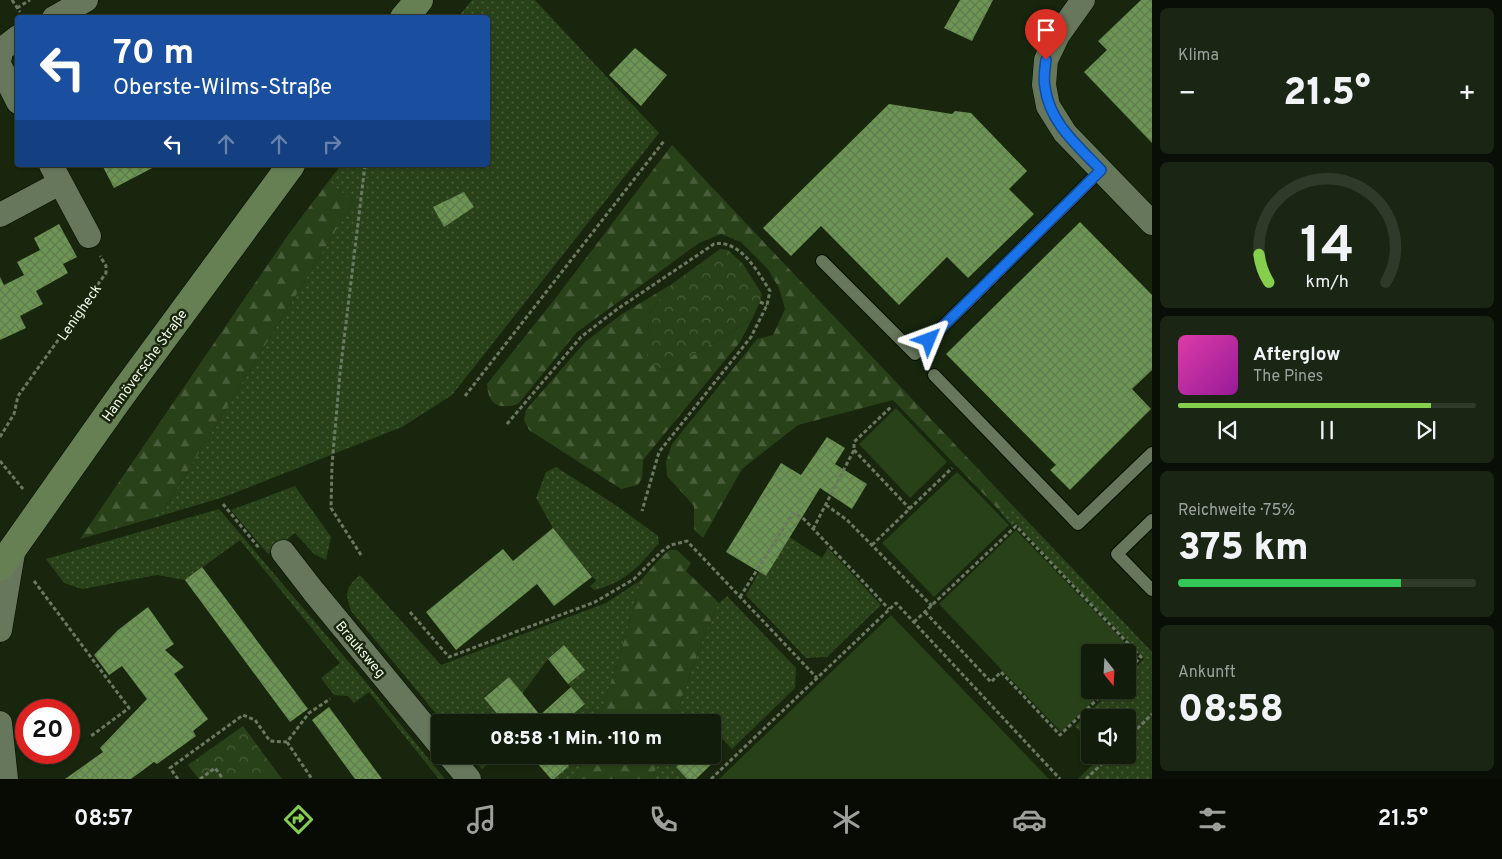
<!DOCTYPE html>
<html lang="de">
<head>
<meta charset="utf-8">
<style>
	:root { --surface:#111c0a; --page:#1a2513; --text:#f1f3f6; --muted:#9ca19c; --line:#303a2b; --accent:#85cf4c }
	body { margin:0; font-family:Overpass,sans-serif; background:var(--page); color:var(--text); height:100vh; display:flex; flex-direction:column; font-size:19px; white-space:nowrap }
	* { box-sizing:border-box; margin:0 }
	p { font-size:16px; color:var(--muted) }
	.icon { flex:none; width:28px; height:28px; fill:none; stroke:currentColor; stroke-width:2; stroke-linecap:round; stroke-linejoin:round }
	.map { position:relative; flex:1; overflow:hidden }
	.drawer { display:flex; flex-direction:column; gap:8px; padding:8px; background:#090f06; width:350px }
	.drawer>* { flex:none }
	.guide { position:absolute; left:15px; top:15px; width:475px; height:152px; border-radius:5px; box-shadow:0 1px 4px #0004,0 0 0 1px var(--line); background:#1a4fa0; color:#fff; overflow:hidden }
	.needle { width:32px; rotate:162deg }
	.buttons { position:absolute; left:1081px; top:644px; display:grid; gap:10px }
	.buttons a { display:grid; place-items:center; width:55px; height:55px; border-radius:5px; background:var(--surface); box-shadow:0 1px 4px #0004,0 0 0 1px var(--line); font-size:25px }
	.speed { position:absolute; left:15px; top:699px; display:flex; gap:10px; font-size:25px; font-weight:700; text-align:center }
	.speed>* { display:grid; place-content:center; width:65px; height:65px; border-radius:50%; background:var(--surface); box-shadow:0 1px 4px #0004,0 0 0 1px var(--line); line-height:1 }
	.speed .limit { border:8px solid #d22; background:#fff; color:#111 }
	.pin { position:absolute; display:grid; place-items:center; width:42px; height:42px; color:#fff; margin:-51px -21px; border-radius:50% 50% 50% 0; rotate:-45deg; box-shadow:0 0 5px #0007 }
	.pin .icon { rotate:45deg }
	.me { position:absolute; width:55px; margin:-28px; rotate:46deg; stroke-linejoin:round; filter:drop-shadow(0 0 4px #0008) }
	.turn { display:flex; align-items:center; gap:18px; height:105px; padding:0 15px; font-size:22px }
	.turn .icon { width:65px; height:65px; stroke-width:2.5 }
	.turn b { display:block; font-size:35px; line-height:42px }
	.lanes { display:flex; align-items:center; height:48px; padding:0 15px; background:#0003; justify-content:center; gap:25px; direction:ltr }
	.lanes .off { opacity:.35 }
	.big { font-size:38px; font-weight:800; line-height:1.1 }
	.drawer .card { flex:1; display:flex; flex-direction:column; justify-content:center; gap:8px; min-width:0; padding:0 18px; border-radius:8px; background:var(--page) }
	.drawer .dial { align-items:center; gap:0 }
	.dial svg { height:130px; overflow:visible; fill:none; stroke:var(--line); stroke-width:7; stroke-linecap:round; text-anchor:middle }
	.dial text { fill:var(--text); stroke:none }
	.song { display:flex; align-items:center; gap:15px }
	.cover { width:60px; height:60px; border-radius:8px; background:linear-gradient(135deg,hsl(320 70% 55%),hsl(300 70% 35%)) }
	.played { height:5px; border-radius:2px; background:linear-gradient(90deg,var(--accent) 85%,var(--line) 85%) }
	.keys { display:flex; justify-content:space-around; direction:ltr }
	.heat { display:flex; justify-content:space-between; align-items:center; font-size:28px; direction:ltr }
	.charge { height:8px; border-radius:4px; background:linear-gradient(90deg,#34c759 75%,var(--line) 0) }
	.trip { position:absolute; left:431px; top:714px; width:290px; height:50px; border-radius:5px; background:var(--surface); box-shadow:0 1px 4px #0004,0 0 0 1px var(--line); font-weight:800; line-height:50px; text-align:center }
	.dock { display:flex; height:80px; justify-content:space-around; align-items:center; background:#070b04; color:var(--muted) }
	.dock .icon { width:35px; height:35px }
	.dock .on { color:var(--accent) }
	.dock b { font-size:22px; color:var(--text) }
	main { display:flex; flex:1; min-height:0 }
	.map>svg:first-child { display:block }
	.grass { fill:url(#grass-dots) }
	.forest { fill:url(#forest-firs) }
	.park { fill:url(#park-crowns) }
	.pitch { fill:#294118 }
	.building { fill:url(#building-cross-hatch) }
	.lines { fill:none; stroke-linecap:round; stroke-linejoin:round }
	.lane-casing { stroke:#030e00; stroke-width:14 }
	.street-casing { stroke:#030e00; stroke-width:25 }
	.secondary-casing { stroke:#030e00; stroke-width:29 }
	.path { stroke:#6b7862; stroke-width:3; stroke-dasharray:4 2.5; stroke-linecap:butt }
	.lane { stroke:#66775b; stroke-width:12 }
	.street { stroke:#66775b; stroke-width:24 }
	.secondary { stroke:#668054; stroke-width:28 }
	.route-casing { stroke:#114b97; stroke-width:12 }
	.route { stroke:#1a73e8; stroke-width:9 }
	.labels { text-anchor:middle; stroke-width:5; stroke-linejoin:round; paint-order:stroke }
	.street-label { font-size:14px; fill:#eef8e8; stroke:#17260d }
</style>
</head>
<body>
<main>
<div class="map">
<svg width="1152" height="779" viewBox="0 0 1152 779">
	<defs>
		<pattern id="grass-dots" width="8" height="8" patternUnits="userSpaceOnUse" patternTransform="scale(1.25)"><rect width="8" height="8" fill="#294118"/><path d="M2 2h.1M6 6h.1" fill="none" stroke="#485d3a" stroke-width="1.8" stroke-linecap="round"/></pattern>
		<pattern id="forest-firs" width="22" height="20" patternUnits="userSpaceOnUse" patternTransform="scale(1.25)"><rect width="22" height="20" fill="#294118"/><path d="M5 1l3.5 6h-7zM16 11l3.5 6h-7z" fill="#485d3a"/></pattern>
		<pattern id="park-crowns" width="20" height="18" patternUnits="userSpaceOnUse" patternTransform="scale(1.25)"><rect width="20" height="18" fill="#294118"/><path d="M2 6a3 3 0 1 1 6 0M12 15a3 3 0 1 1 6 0" fill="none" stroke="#485d3a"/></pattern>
		<pattern id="building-cross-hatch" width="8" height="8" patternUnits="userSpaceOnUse" patternTransform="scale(1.25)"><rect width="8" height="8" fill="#6d9553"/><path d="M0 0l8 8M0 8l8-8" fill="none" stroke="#607b4e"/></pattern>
	</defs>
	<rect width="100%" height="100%" fill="#17260d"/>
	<path class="grass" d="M472,0h63l124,133 -207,262 -50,32 -178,70 -64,19 194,-315 -26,-19 13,-17h147v-147l-30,-1z
		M556,467l61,39 41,30 1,7c-20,23 -34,40 -65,47l-4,-4 6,-5 -43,-53 -17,-30 10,-26z
		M295,486l36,51 -5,23 -12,-6 -19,-21 -27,21 -37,-44z
		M997,508l19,1 136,143v127h-74l24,-24h26v-37h-38v24l-15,-16 37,-36h16v-15l16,-16 -129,-136 -3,3z
		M219,509l146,172 80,98h-6l-70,-87 -15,11 -6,-7 -14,-1 -13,-17 19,-15 -100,-123 -55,40 -28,-5 -75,14 -18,-6 -18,-24z
		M789,537l33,21 6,-10 53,57 -54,52 -21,1 -60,-63 13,-23 7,4z
		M360,575l81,90 165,-62 35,-23 -16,58 -27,84h-27l1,-1 -3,-3 16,-14 -17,-20 -4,-39 -16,14 -26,35 -13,-17 -25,20 14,17 -10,8h-45l-92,-111c-6,-18 -6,-23 9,-36z
		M727,596l69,72 -1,20 -63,61 -17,-18 -2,1 -1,-10h-39l31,-86 15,-33z
		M470,755h29l-17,14z
		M566,755h19l-10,24h-21l15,-13 -7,-7z
		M661,755h27l-12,12 11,12h-35z"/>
	<path class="forest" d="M672,145l344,364 -19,-1 -104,-108 -95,25 -56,44 -39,69 -9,-9v-23l-27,-30 -1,-14 6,-18 85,-105 16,-4 12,-26 -6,-21 -12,-20 -26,-26 -20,-8 -22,9 -122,89 -59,72c-19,6 -30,1 -31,-20l67,-84z
		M328,182l26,19 -194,315 -80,23 208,-304z
		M672,284l-23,29 -1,50 19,8 85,-52 -12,23 -97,118 -1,18 -4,7 -17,4 -92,-59 -5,-10 2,-10 59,-68 37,-28z
		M670,550h7l14,13 -5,8 33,32 -15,33 -31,86h-75l27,-84 16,-58 21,-24z
		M585,755h76l-9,24h-77z"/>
	<path class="park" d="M720,249l8,1 15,14 19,30 -2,8 -8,17 -85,52 -20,-8 2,-50 23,-29z
		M243,726l39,53h-83l-11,-14z"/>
	<path class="pitch" d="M896,408l51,54 -37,36 -51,-54z
		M957,472l52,53 -75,72 -52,-54z
		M1016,530l123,127 -11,11v-16h-38v38h15l-44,42 -122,-128z
		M891,615l158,164h-330z"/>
	<path class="building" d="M960,0h33l-21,41 -28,-13z
		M1141,0h11v143l-68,-71 23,-22 -9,-9z
		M635,48l32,27 -26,31 -32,-31z
		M889,104l63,10 3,-3 16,2 56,58 -18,18 25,25 -66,64 -21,-21 -48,48 -78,-79 -30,30 -28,-28z
		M102,165h56l-44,23z
		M464,192l10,15 -30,20 -11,-20z
		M1080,222l72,73v75l-20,19 19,20 -81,81 -20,-20 6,-5 -110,-111z
		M59,224l18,33 -14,7 5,9 -32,18 7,13 -23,12 6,12 -26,12v-63l4,8 20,-10 -7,-13 23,-12 -6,-12z
		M827,437l18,11 -10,16 32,20 -15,25 -32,-21 -54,88 -40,-24 55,-89 20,12z
		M553,528l39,49 -38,29 -17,-22 -81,66 -30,-38 77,-63 10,12z
		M202,567l106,142 -18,13 -105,-142z
		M148,607l26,37 -9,6 19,17 -10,7 34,45 -15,12 3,5 -39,28 -3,-2 -23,17h-66l38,-27 -3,-4 47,-49 -25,-33 -13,9 -15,-20 24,-25z
		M564,645l21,25 -17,14 -20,-25z
		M509,677l31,38 31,-28 14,17 -21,18h-60l-20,-24z
		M329,707l53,72h-27l-43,-59z
		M530,755h29l10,11 -15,13h-3z
		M688,755h33l-25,24h-9l-11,-12z"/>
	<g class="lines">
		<g class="lane-casing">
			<path id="lane" d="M822,261l93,93 186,-184
				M934,375l144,149 74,-71
				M1152,520l-35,34 35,36"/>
		</g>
		<g class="street-casing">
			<path id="street" d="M1083,0l-25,35 -12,25 -2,25 4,21 17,27 87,90
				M54,18l32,-18
				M0,57l1,-7 17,-13
				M0,66l18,36
				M51,165l38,71
				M0,215l60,-32
				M283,552l31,40 126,153
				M0,630l14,-83
				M0,723l6,56
				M449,755l20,24"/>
		</g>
		<g class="secondary-casing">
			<path id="secondary" d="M404,18l15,-18
				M0,567l118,-167 173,-235"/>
		</g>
		<path class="path" d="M12,0l8,12
			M17,8l13,-8
			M760,302l7,3
			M465,396l199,-255
			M507,424l74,-87 35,-27 98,-66c26,-5 44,28 56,47l-3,14 -16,32 -92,115 -17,59
			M0,437l14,-23 4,-18 88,-123v-7l-6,-10
			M854,450l56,59
			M0,461l23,28
			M223,504l36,44
			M826,505l21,15 85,86
			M813,529l41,-79v-8l38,-36
			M872,545l80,-77
			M361,555l-30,-47 1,-43 8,-92 25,-208
			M34,581l95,127 -38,28
			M740,597l53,-84 9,4 87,92
			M410,612l39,45 146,-55 39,-23 27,-27 10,-7 16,-4 130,137
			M925,612l66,70 10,-10 59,63 47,-45
			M914,622l102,-96 125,131 -13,13
			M1128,738l24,-24
			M287,742l25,37
			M178,779l-8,-11 73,-53 12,5 15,21 17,1 22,-29 21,-14
			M200,779l15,-11 8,11
			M711,779l185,-176 164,176
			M1086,779l25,-24"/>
		<use href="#lane" class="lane"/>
		<use href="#street" class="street"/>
		<use href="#secondary" class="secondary"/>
	</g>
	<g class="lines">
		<g class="route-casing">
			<path id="route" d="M929,340l172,-170c-23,-24 -52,-48 -56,-83 -2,-9 0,-19 1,-27"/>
		</g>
		<use href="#route" class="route"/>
	</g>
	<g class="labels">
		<g class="street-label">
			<text transform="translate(79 312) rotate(-55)" y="5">Lenigheck</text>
			<text transform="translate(144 365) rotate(-54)" y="5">Hannöversche Straße</text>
			<text transform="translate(361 649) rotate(50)" y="5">Brauksweg</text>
		</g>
	</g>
</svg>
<div class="buttons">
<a><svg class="needle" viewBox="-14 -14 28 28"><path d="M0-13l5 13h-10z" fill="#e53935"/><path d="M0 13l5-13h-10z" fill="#9ca19c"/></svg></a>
<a><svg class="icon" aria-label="sound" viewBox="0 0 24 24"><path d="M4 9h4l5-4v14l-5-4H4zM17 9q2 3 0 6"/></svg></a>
</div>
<div class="speed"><div class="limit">20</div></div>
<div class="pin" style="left:1046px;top:60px;background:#d93025"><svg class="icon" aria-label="arrive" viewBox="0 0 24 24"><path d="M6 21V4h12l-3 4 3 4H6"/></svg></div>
<svg class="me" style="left:929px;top:340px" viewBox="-20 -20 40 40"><path d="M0-17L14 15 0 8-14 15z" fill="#1a73e8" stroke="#fff" stroke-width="4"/></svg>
<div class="trip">08:58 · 1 Min. · 110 m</div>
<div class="guide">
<div class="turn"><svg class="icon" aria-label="left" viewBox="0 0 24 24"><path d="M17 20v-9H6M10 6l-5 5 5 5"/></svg><div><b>70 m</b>Oberste-Wilms-Straße</div></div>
<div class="lanes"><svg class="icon" aria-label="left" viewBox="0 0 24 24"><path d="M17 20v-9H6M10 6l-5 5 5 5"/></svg><svg class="icon off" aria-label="ahead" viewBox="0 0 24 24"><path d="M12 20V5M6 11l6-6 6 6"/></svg><svg class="icon off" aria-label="ahead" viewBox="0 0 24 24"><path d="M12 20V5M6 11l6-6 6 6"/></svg><svg class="icon off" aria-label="right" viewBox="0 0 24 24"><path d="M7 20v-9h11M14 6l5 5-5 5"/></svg></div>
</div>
</div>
<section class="drawer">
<div class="card"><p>Klima</p>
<div class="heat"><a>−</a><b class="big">21.5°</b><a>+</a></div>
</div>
<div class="card dial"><svg viewBox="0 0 100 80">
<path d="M14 69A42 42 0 1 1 86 69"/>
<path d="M14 69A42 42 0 0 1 8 52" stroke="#85cf4c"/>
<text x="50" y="56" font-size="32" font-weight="700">14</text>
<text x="50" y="72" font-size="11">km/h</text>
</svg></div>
<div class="card">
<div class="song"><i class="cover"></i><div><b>Afterglow</b><p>The Pines</p></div></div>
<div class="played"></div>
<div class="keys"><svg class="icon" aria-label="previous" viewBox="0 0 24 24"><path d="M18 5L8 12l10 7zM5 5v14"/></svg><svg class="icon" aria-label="pause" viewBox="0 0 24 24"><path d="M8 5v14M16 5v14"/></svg><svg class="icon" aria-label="next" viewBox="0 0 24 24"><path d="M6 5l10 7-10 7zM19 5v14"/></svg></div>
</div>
<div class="card"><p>Reichweite · 75%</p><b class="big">375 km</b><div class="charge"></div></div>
<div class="card"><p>Ankunft</p><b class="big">08:58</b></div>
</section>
</main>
<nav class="dock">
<b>08:57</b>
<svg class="icon on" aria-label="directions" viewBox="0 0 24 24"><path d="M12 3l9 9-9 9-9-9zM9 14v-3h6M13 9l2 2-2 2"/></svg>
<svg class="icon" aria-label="music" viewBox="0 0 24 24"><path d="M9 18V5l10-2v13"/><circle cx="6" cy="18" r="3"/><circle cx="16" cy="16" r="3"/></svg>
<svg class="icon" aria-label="phone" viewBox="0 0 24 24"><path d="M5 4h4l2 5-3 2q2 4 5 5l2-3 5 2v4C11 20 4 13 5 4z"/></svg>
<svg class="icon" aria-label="climate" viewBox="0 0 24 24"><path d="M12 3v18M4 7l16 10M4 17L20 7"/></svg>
<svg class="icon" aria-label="car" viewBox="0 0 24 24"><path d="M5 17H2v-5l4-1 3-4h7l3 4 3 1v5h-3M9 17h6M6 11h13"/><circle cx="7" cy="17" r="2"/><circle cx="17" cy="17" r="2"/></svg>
<svg class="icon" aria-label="filters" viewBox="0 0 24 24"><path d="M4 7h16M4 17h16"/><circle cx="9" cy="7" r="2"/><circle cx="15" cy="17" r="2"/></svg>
<b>21.5°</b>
</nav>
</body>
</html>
